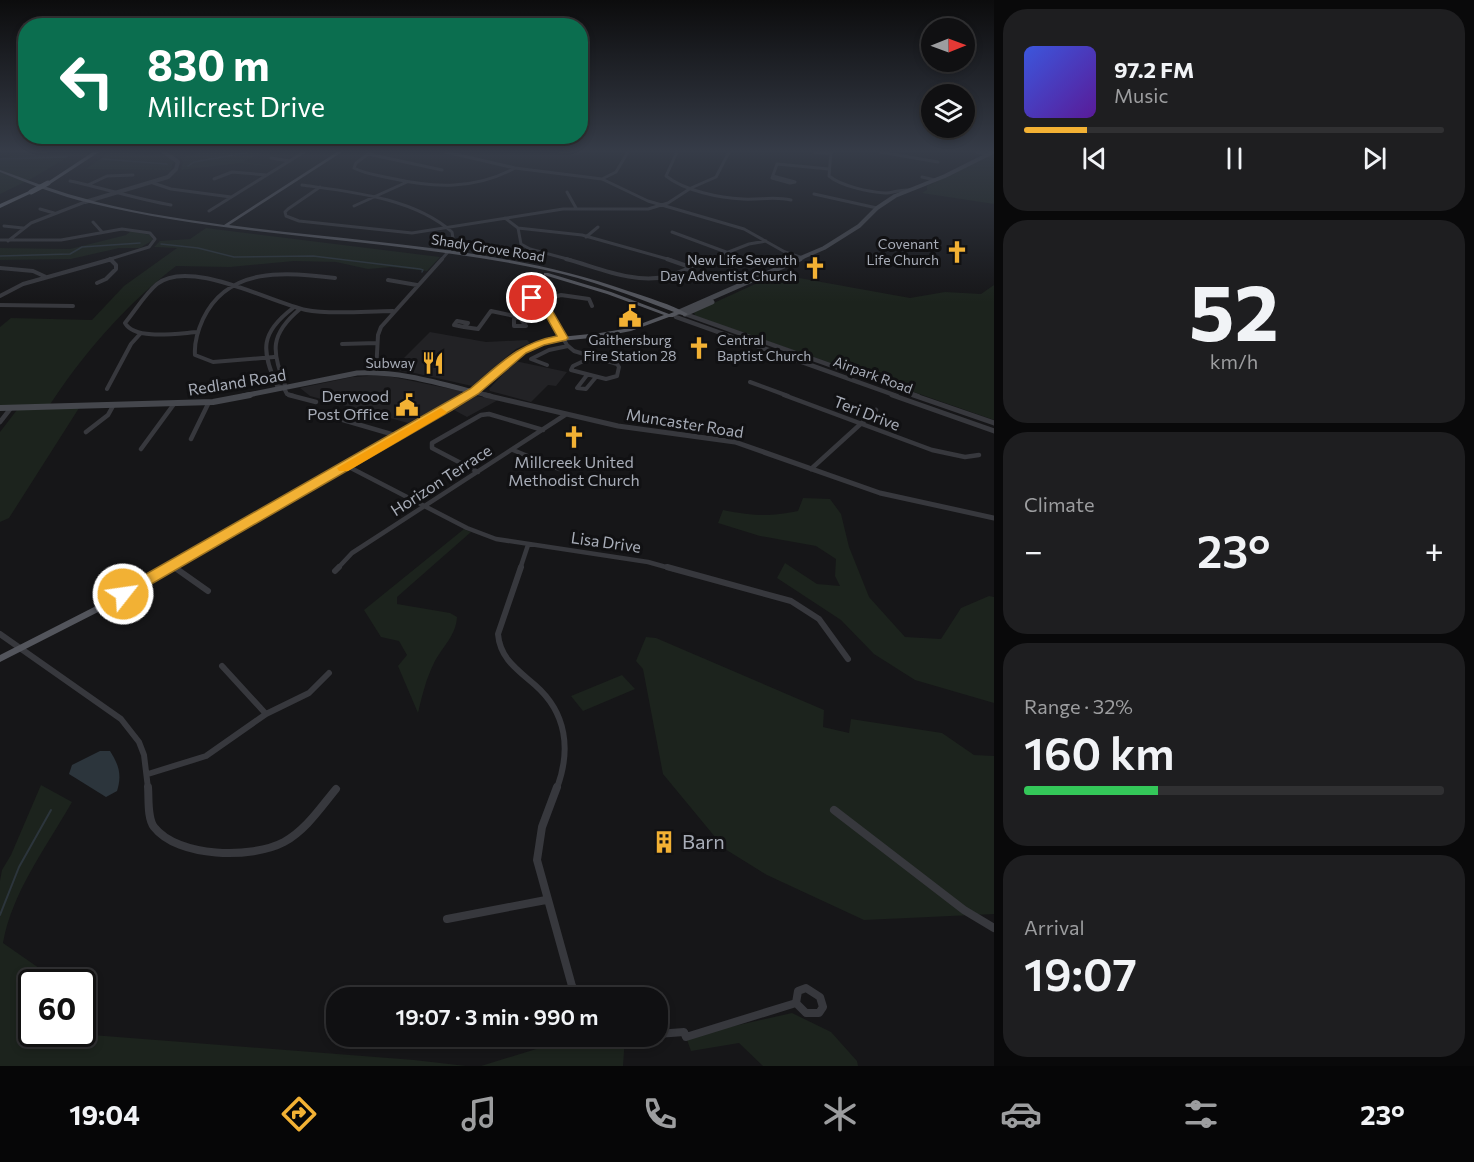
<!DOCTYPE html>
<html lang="en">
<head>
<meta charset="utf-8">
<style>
	:root { --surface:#101012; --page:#1e1e20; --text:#f1f3f6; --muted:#9c9d9f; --line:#303032; --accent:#f2b134 }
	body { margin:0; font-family:Commissioner,sans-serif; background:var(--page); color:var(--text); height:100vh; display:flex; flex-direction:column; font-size:22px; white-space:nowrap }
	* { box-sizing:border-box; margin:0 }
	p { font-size:20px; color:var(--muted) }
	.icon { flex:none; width:33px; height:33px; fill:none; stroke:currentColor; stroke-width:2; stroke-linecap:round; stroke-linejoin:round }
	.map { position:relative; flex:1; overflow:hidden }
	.details { display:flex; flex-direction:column; gap:9px; padding:9px; background:#09090a; width:480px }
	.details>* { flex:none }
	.banner { position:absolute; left:18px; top:18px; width:570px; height:126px; border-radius:24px; box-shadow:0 3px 9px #0003,0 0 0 2px var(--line); background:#0b6e4f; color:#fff; overflow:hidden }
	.needle { width:39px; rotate:89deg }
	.controls { position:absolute; left:921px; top:18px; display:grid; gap:12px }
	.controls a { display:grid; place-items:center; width:54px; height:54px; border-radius:50%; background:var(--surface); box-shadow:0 3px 9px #0003,0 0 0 2px var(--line); font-size:30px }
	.speed { position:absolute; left:18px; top:969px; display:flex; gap:12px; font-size:30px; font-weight:700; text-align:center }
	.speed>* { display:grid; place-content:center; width:78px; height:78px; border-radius:50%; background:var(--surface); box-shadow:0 3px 9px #0003,0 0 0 2px var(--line); line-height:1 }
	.speed .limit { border:3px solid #111; border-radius:9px; background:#fff; color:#111 }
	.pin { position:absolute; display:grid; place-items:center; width:51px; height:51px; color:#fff; margin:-26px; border:3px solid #fff; border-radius:50%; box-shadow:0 2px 6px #0007 }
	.me { position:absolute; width:66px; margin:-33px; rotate:60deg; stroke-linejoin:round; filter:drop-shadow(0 0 4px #0008) }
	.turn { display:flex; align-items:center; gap:21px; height:126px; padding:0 30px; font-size:27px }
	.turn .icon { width:78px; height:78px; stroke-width:2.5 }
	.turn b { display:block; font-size:42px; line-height:51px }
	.big { font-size:45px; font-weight:600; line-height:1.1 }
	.details .tile { flex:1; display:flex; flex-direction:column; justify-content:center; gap:9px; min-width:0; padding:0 21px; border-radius:24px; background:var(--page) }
	.details .dial { align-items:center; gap:0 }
	.dial b { font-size:78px; line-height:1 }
	.song { display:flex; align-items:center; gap:18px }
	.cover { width:72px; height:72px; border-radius:9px; background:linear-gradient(135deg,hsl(230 70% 55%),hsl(270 70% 35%)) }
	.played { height:6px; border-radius:3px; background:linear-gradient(90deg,var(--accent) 15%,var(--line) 15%) }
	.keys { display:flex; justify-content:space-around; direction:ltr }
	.heat { display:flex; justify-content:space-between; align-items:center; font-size:33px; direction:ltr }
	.charge { height:9px; border-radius:4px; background:linear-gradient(90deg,#34c759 32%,var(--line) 0) }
	.trip { position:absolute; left:326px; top:987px; width:342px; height:60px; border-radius:24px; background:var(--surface); box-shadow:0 3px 9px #0003,0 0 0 2px var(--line); font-weight:600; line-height:60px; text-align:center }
	.tab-bar { display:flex; height:96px; justify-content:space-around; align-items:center; background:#060607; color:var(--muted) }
	.tab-bar .icon { width:42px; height:42px }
	.tab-bar .current { color:var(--accent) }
	.tab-bar b { font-size:27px; color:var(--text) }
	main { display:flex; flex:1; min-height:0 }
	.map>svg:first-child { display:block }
	.built { fill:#222225 }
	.green { fill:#1c231d }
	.water { fill:#2c353c }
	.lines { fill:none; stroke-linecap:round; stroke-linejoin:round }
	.stream-far1 { stroke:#2c353c; stroke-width:1.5 }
	.stream { stroke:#2c353c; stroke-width:2 }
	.minor-far4 { stroke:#37383d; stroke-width:3 }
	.minor-far3 { stroke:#37383d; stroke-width:4 }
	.minor-far2 { stroke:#37383d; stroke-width:4.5 }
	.minor-far1 { stroke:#37383d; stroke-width:6 }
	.minor { stroke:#37383d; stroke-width:8 }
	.tertiary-far2 { stroke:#37383d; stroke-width:4 }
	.tertiary-far1 { stroke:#37383d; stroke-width:4.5 }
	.tertiary { stroke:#37383d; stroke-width:5 }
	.secondary-far2 { stroke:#45474d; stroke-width:4 }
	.secondary-far1 { stroke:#45474d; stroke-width:5 }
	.secondary { stroke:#45474d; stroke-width:6 }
	.primary { fill:#53555c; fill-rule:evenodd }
	.motorway { fill:#63666e; fill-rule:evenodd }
	.motorway-bridge { stroke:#63666e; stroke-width:5 }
	.route { fill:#f2b134; stroke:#9d7322; stroke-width:1.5 }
	.slow { fill:#f59e0b }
	.labels { text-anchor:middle; stroke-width:6; stroke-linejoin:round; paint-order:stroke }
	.far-poi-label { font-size:14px; fill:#a8adb8; stroke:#111113; text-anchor:end }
	.far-street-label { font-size:14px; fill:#a8adb8; stroke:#111113 }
	.street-label { font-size:16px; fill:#a8adb8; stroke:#111113 }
	.poi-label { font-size:16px; fill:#a8adb8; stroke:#111113; text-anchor:end }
	.near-poi-label { font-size:20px; fill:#a8adb8; stroke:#111113; text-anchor:start }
</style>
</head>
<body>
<main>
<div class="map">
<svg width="994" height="1066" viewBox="0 0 994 1066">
	<rect width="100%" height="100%" fill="#161618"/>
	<path class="built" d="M430,332l56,10 41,-2 3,3 -14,6 -44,37 -62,-14 -30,-3 1,-6 22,-4z
		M515,361l52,11 -11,14 -8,-1 -17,17 -41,-11 -1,-2z
		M383,375l78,16 1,4 -54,28 -98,-27 -10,-8 52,-11z
		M476,396l22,4 -31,17 -13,-7z"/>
	<path class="green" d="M110,152c13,0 24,2 36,3 11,1 18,-5 27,7l-2,8 -85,-1z
		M196,152h72l-12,3 -13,7 34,5 -37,-4 -59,7 2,-9 -3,-4 15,-2z
		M19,154h54l-42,25 -31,15v-36z
		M994,154v50l-72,-11 5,-3v-4z
		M206,228l234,29 -13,14 -36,-4 -23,2 -32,-7 -42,-1 -64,6 -54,-1c-51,39 -94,89 -129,143l32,-1 -70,110 -9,4v-90l20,-26 -20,-1v-78l11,-9 81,2 32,-34 53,-38 -23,-1 6,-6 30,-2z
		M131,231l19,4 3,5 -13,8h-21l-48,11 -71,1v-12l70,1 56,-14z
		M777,274l133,24 35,-6 36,2 13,-9v135l-299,-104 -1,-4z
		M803,498l27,1 11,15 8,33 20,50 36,40 36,2 20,-31 28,-12 5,1v106l-79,-23 -41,-26 -33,-34 -64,-42 8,-15 32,21 23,2 -5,-10 1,-17 -20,-13 -56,-10 -42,-13 5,-13c31,6 45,7 75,1z
		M464,529l7,3 -74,65v7l53,9 7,4c-1,19 -15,30 -23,46 -8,16 -12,33 -16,50l-20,-47 9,-11 -8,-14 -18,-4 -17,-27z
		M646,637l10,1 168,72 -1,17 26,6 2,-14 91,14 32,22 20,1v158l-130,6 -97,-45 -42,-26 -62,-75 -20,-105 -7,-8z
		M622,675l13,14 -52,22 -12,-15z
		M41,785l31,17c-25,44 -60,90 -69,141l56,39h-27v52h47l335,26 52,6h-466v-185l2,-11 9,-15z
		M792,1013l39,19 26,29 1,5h-95l-24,-23 -48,8 -5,-14z
		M575,1037h50l-2,29h-142z"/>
	<path class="water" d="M100,751h10c9,14 12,24 7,40l-11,6 -37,-23 3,-9z"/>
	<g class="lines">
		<path class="stream-far1" d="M0,159l66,-2
			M102,159l65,5
			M188,166l6,-4 56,-10
			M161,244l37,4 36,9 79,-1 107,13 3,1 -1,2
			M0,256l70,-2 12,-7 58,-4"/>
		<path class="stream" d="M0,915l19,-48 32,-57"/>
		<path class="minor-far4" d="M371,152l-15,11 -2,5c11,6 23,7 36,10 44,10 84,12 125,-10
			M446,152l69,16 87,11 46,22 96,28 41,23 18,6
			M677,152l-11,24c19,15 54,22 77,23 17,1 31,-3 48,1
			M814,152l17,2
			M831,152l-2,24c12,10 40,16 56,17 8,0 15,-4 24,-3
			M880,152l58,10
			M976,152l13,3
			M368,154l74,16
			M271,158l19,3
			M773,176l22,6 -5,1 -18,-5 5,-14 52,5
			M922,177l13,3
			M214,179l18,-7 35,3
			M602,179l14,-7 12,-20
			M70,181c34,7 66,18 101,24
			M153,183l18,6 60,8
			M88,185l19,-9 26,-1
			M302,185c50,7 112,13 150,47l2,13 -13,15
			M320,187l-32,22 -3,3 1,4 13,5 113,12 151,-24h85l20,-6 23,-15 25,-11 13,-25
			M567,192l9,16
			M814,194l63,14
			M354,206l53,-24
			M40,209l14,4
			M209,211l95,-59
			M505,218l13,10 3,16 9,5 41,11
			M93,222l9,10
			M4,226l19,2
			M518,228l64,7 89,25
			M672,232l54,20
			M586,237l12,-10
			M0,240h61l61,-11 28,4 5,6 -6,8 -42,13
			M8,241l23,-18 54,-21
			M708,260l41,-16 17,-3"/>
		<path class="minor-far3" d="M566,259c31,8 69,26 102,17 15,-4 29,-12 44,-17
			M667,259l23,8
			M0,268l33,3 13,6
			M388,280l29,5
			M520,282l-6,3 -1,5 32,17 22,38 7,6 43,13 2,3 -2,9 -11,3 -35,-9 2,-4 17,-8
			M97,283l9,-4 10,-10v-4l-6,-6
			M0,296l23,-12 89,-25
			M538,301l23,-6 28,4 3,7
			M0,305l73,1
			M293,308c-33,25 -32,42 -16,78l7,2 3,6 7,2
			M519,317l7,9h-12v-7z
			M457,321l11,2 -4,4 -10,-2z
			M464,327l14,2 13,-18 28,6 30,-5
			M198,332c-18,1 -63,9 -73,-9 10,-12 20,-29 32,-39 32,-26 113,18 149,26 23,5 62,1 87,1
			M342,344l35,-1
			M274,357l-61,5 -18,-7c-1,-13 3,-25 8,-36 25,-53 83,-47 132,-41
			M547,365l-16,-6 18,-9 19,-4
			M376,372l2,-37 3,-8 61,-68
			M587,375l-10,13 9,1 10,-12
			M750,382l38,14
			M284,388l1,-3c-14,-34 -15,-51 15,-76
			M107,389l24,-45 9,-10"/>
		<path class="minor-far2" d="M289,395l27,7
			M784,395l148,55 33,7 14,-2
			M343,420l55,16
			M0,422l11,-14
			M86,432l22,-17 5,-9
			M191,439l18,-37
			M141,449l33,-45
			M513,450l46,19
			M347,466l120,62 29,11 152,23 25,7
			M811,469l65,-59
			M478,472l-46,-24v-5l49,-28 8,-1 54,16
			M172,566l4,3
			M337,569l15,-16 213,-138
			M520,569l8,-24"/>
		<path class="minor-far1" d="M174,567l34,24
			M521,567l-23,67c2,25 20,36 37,51 32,28 36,65 22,103
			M667,567l124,34 28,18 29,40
			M335,571l4,-4
			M0,634l121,85 18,23 5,13 4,33
			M222,666l44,48
			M148,774l58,-18 60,-42 43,-21 20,-20"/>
		<path class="minor" d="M148,787c1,11 -1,31 6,40 24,31 98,32 130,15 22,-12 37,-35 52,-53
			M557,787l-15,40 -5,33 35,126 8,12
			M834,810l130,100 30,18
			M447,919l99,-19
			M806,988l14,9 3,10 -4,6h-13l-10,-10 2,-12z
			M657,1034l27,-2 2,5 110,-34"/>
		<path class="tertiary-far2" d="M85,202l83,-25 8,-8 2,-7 -14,-10"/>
		<path class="tertiary-far1" d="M685,314l233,82
			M676,317l221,79
			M474,392l17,4"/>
		<path class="tertiary" d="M485,395l133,31 117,16 145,51 114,25
			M892,395l102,36
			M913,395l81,28"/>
		<path class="secondary-far2" d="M796,260l28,-12 35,-22 18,-18 18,-12 50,-20 48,-24"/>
		<path class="secondary-far1" d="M679,312l121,-53
			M685,314l27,-12
			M243,396l114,-23c41,-2 78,9 117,19"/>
		<path class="secondary" d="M0,408l213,-6 37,-7"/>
		<path class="primary" d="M337,152h5l-113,73c134,18 271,21 399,66 18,6 45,14 60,23l-3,2 -6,-2 -6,3h-4l-38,14 -31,6 -49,5 -19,5 -17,11 -39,35 -26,16 -344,199 -106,54v-7l100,-51 346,-197 26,-16 39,-35 17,-11 22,-7 50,-5 30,-5 34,-13 -57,-21 -63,-19v-2h4l63,19 58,22 5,-2c-42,-16 -85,-33 -129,-42 -150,-32 -305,-31 -455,-67 -31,-7 -60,-19 -90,-31v-2c26,9 52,20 79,27 47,14 97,21 145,28z"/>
		<path class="motorway" d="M93,152h6l-49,32 -4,-1z
			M29,191l5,1 -34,16v-4z"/>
		<path class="motorway-bridge" d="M31,192l17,-9"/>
	</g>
	<linearGradient id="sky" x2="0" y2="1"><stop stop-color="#0c0c0d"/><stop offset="0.5" stop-color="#363c48"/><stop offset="1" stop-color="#363c48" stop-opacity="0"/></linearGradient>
	<rect width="994" height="302" fill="url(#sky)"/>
	<path class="route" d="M532,295l17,10 19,33 -2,2 -22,5 -18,8 -48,41 -26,16 -323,187h-11l-2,-3 2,-4 352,-201c29,-24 48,-46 87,-53l-15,-27 -15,-11z"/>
	<path class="slow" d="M441,408l6,4 -2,2 -97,57h-9l-2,-3z"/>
	<defs>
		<g id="church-bare" transform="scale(1.8)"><path d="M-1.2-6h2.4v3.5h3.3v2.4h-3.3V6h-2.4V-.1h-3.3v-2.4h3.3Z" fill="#f2b134" stroke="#111113" stroke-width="2.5" paint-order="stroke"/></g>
		<g id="civic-bare" transform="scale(1.8)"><path d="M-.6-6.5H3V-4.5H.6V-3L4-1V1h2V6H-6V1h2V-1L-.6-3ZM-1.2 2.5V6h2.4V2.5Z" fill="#f2b134" stroke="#111113" stroke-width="2.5" paint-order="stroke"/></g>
		<g id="restaurant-bare" transform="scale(1.8)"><path d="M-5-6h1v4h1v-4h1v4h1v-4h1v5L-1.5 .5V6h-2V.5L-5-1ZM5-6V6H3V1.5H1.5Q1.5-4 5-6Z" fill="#f2b134" stroke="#111113" stroke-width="2.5" paint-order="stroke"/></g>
		<g id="building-bare" transform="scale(1.8)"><path d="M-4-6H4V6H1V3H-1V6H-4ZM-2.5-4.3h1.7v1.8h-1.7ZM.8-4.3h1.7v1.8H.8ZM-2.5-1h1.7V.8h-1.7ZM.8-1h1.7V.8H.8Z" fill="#f2b134" stroke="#111113" stroke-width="2.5" paint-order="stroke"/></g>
	</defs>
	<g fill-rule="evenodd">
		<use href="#church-bare" x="957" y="252"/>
		<use href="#church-bare" x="815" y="268"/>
		<use href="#civic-bare" x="630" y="316"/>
		<use href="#church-bare" x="699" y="348"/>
		<use href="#restaurant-bare" x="433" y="363"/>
		<use href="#civic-bare" x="407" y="405"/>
		<use href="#church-bare" x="574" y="437"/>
		<use href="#building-bare" x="664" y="842"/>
	</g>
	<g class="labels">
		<g class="far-poi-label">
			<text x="939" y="249">Covenant<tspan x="939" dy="16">Life Church</tspan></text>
			<text x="797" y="265">New Life Seventh<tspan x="797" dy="16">Day Adventist Church</tspan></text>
			<text x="630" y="345" text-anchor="middle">Gaithersburg<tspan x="630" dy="16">Fire Station 28</tspan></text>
			<text x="717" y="345" text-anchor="start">Central<tspan x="717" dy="16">Baptist Church</tspan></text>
			<text x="415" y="368">Subway</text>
		</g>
		<g class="far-street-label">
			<text transform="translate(488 248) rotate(9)" y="5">Shady Grove Road</text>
			<text transform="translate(873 375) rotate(20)" y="5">Airpark Road</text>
		</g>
		<g class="street-label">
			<text transform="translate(237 382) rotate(-9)" y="6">Redland Road</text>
			<text transform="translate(867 413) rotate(21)" y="6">Teri Drive</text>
			<text transform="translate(685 423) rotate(9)" y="6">Muncaster Road</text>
			<text transform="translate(441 480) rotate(-33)" y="6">Horizon Terrace</text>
			<text transform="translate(606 542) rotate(8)" y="6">Lisa Drive</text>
		</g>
		<g class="poi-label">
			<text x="389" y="402">Derwood<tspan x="389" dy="18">Post Office</tspan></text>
			<text x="574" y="468" text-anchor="middle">Millcreek United<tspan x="574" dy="18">Methodist Church</tspan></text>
		</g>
		<g class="near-poi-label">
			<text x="682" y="849">Barn</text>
		</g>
	</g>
</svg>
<div class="controls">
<a><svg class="needle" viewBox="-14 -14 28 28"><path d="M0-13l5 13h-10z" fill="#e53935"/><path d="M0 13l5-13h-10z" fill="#9c9d9f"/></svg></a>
<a><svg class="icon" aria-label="layers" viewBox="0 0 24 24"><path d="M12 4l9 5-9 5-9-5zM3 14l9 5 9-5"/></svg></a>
</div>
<div class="speed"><div class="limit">60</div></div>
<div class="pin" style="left:532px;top:298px;background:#d93025"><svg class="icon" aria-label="arrive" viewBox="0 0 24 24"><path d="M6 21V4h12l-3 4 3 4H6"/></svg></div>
<svg class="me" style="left:123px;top:594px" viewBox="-20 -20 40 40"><circle r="17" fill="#f2b134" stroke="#fff" stroke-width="3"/><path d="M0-11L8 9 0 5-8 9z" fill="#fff"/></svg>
<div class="trip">19:07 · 3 min · 990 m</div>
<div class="banner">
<div class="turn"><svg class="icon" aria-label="left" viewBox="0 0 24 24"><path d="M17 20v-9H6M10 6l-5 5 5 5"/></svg><div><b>830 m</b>Millcrest Drive</div></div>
</div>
</div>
<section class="details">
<div class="tile">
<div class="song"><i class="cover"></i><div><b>97.2 FM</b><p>Music</p></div></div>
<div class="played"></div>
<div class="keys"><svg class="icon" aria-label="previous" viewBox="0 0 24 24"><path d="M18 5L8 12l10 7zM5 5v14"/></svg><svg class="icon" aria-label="pause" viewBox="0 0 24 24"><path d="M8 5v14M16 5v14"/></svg><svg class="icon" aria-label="next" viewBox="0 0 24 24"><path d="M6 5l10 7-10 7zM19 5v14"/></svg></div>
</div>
<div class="tile dial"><b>52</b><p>km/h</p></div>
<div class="tile"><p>Climate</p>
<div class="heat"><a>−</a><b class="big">23°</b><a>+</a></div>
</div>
<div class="tile"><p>Range · 32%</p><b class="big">160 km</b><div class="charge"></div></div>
<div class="tile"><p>Arrival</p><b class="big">19:07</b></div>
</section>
</main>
<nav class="tab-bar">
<b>19:04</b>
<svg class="icon current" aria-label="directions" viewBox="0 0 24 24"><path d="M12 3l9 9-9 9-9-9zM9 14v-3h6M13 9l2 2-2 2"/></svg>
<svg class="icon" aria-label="music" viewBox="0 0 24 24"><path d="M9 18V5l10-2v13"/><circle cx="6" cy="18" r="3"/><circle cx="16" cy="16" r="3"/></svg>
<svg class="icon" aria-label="phone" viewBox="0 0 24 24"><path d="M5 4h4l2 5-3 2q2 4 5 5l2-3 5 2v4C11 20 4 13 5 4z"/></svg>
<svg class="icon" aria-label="climate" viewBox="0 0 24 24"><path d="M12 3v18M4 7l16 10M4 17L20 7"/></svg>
<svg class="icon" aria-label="car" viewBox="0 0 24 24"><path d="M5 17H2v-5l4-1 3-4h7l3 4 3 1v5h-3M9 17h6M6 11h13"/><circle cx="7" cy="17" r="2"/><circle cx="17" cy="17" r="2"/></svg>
<svg class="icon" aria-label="filters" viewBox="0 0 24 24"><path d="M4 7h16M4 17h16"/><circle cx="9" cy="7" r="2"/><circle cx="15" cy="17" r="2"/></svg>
<b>23°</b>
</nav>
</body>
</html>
